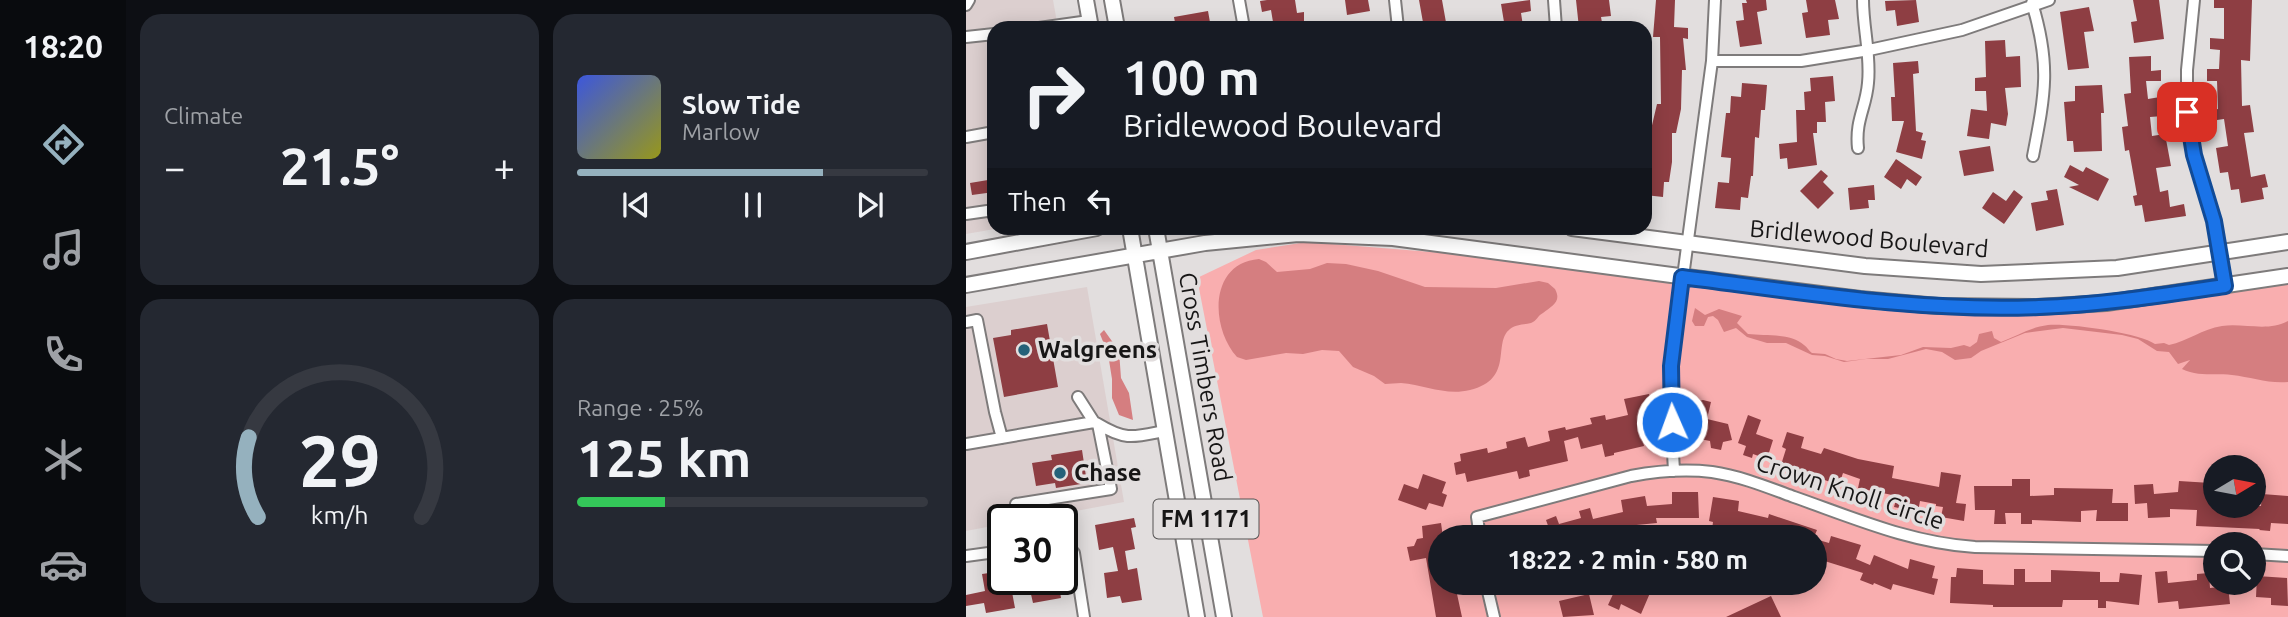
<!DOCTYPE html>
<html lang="en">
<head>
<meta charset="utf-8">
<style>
	:root { --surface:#171b24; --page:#242831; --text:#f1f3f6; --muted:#9ea1a6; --line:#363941; --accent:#95b1be }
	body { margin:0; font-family:Ubuntu,sans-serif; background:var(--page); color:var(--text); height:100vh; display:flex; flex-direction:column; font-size:26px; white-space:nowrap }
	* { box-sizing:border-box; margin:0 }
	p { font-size:23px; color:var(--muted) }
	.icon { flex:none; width:38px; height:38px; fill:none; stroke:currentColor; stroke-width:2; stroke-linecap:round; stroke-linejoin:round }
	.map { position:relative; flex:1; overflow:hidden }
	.details { display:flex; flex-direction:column; gap:14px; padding:14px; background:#0d0f14; width:840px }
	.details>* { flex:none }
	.top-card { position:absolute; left:21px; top:21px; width:665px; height:214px; border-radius:21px; box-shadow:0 4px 18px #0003; background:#171b24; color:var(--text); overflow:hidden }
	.needle { width:46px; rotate:80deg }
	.buttons { position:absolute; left:1237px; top:455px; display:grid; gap:14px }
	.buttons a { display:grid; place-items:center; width:63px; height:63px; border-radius:50%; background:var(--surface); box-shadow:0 4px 18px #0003; font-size:35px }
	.speed { position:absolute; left:21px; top:504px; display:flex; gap:14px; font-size:35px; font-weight:700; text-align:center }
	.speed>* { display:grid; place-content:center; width:91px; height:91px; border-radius:50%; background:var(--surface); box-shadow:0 4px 18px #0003; line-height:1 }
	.speed .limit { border:4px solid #111; border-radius:10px; background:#fff; color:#111 }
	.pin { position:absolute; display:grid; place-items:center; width:60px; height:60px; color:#fff; margin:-30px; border-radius:14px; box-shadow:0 4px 10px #0006 }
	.me { position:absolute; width:77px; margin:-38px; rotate:358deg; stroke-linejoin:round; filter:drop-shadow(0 0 5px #0008) }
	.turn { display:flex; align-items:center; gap:24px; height:147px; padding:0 21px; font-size:32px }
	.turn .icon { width:91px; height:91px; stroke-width:2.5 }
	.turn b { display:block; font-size:49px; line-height:60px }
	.then { display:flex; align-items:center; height:66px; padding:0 21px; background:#0003; gap:14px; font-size:26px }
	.big { font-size:52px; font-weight:600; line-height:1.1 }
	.details .widget { flex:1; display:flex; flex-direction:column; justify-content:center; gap:10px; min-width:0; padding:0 24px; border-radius:21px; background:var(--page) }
	.details .dial { align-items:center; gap:0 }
	.dial svg { height:182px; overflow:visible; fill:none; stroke:var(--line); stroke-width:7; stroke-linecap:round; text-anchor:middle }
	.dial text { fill:var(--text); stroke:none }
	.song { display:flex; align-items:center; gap:21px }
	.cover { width:84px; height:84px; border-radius:10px; background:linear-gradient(135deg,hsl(230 70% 55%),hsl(60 70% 35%)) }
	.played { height:7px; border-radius:4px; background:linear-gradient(90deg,var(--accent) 70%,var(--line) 70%) }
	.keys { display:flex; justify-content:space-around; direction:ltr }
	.heat { display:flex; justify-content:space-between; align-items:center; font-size:38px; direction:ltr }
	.charge { height:10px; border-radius:5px; background:linear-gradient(90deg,#34c759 25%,var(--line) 0) }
	.details .tiles { flex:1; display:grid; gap:14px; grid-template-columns:repeat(2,1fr) }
	.trip { position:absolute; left:462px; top:525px; width:399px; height:70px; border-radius:35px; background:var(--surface); box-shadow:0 4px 18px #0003; font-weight:600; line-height:70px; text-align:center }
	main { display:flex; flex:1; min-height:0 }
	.tabs { display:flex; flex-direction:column; width:126px; justify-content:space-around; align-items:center; background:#090b0e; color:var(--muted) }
	.tabs .icon { width:49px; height:49px }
	.tabs .selected { color:var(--accent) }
	.tabs b { font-size:32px; color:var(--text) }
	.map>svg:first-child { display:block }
	.built { fill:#dccfcf }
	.green { fill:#f9aeaf; fill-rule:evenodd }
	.water { fill:#d57e80 }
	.building { fill:#8e3e43 }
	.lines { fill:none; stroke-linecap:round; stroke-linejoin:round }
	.minor-casing { stroke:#7e7b7b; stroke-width:14 }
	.major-casing { stroke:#7e7b7b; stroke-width:18 }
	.minor { stroke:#fff; stroke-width:10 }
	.major { stroke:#fff; stroke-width:14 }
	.route-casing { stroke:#114b97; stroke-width:18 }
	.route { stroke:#1a73e8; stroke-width:12 }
	.poi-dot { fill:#256179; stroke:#e2dede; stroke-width:2.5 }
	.labels { text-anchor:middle; stroke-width:7; stroke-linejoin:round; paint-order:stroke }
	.shield { fill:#e2dede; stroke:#545252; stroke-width:2 }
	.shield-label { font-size:23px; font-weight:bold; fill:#171616 }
	.street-label { font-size:24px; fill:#171616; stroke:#e2dede }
	.poi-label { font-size:24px; font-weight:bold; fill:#171616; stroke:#e2dede; text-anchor:start }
</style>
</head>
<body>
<main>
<nav class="tabs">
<b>18:20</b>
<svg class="icon selected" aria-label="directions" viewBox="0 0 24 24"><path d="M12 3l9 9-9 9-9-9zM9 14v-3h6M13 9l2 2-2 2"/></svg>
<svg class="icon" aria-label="music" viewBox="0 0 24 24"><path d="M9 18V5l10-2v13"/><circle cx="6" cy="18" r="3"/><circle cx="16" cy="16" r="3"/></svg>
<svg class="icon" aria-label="phone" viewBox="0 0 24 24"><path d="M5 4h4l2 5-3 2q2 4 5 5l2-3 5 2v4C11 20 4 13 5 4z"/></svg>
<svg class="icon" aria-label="climate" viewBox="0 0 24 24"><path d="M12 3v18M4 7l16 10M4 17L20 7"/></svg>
<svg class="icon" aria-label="car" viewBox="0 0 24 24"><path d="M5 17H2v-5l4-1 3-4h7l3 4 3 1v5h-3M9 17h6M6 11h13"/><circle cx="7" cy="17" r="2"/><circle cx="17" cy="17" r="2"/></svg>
</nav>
<section class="details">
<div class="tiles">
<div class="widget"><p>Climate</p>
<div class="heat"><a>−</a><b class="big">21.5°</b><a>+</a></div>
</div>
<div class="widget">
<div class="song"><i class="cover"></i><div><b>Slow Tide</b><p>Marlow</p></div></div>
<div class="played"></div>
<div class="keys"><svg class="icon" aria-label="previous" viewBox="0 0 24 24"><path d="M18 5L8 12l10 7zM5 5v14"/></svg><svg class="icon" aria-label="pause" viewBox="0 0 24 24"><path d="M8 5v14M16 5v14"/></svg><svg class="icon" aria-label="next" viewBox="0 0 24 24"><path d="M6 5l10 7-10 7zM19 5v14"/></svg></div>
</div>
<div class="widget dial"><svg viewBox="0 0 100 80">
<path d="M14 69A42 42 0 1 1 86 69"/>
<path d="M14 69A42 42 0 0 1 10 34" stroke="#95b1be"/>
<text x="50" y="56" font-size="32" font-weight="700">29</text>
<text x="50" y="72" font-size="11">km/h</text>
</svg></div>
<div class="widget"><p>Range · 25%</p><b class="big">125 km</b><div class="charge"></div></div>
</div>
</section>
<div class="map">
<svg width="1322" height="617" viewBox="0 0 1322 617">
	<rect width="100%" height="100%" fill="#e2dede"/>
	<path class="built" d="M0,0h87l5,28h-64v200h6l-34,6z
		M121,287l37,215 -96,18h-25v4l-37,7v-224z"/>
	<path class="green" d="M341,242l174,14 390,54 151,5 107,-10 159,-23v335h-1025l-66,-339 59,-28zM1250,467h38v39h-38zM474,537h375v46h-375zM1250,544h38v39h-38z"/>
	<path class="water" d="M293,259l7,3 11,10 33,-3 17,-6 19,1 32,7 47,16 71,1 43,-7 9,2 7,6c7,13 -3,17 -12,24 -6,3 -6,8 -12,10 -8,2 -15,1 -21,6 -18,14 5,50 -40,61 -24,6 -45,-5 -69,-7 -5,0 -11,1 -16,1l-11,-8 -21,-9 -14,-16 -17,-1 -19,4 -17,-1 -40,7 -9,-3c-27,-30 -28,-94 22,-98z
		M729,308l10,7 14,-6 23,7 -5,7 11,11c17,2 43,-1 56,11 3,2 5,6 8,8l13,1 11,5 11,2 54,-6 22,-8 28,1 13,-3 6,2 7,-5 2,-8 13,-3 2,7 7,4c16,-6 30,-15 47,-17 20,-2 92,8 107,19l9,-1 5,2c19,-4 33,-16 53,-19 22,-3 46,6 66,-5v61c-19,2 -37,-5 -56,-7 -17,-2 -34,2 -50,-6l8,-9 -12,4 -9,-12 -12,-1 -19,-12 -16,-4 -59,-7 -38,5 -44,18 -10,7 -16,2 -13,-8 -16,-3 -38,10h-22l-22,3 -19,-6 -13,-1 -26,-12h-19l-20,-6 -11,-9 -12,4 -6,-12 -5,-4 -5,1 -4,9h-9l-3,-5z
		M138,330l15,21 2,27 8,15 4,27 -14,-5 -7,-17v-19l-4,-25 -8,-20z"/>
	<path class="building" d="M301,0h28l2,13 7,-1v16h-30l-3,-18 -9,2 -2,-11z
		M379,0h23l2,11 -23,4z
		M453,0h23l5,28h-23z
		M564,0l1,11 -10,2 2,13 -18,2 -4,-24z
		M610,0h33l2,16 -10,1 2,11h-24z
		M690,0h19l-1,27 14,1v11l-5,-1 3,32h-4l-1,39 -5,24h-4v29l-3,20h-5l-1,15 -18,-2 2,-57h2l8,-34h4l-1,-67h-7z
		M780,0h20l1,10 -10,2 5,32 -22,3 -4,-26 8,-1 -2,-17h5z
		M840,0h29l4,19 -11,1 2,15 -24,3 -4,-25 6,-1z
		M950,0l3,22 -22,4 -2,-16 -9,1 -1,-10z
		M1167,0h26l5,39 -30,4 -3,-21 6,-1z
		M1248,0h38l-2,61 -9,-1 1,46 8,-1 4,27 -10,1 7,44 14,-3 3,13 -6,1 2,11 -23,4 -2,-14 -8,1 -3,-18 -8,1 -4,-25 12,-2 -4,-27 -14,2 -2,-10 10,-2 -1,-28h-10v-12h12l1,-19 -10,-1v-11l14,1v-31h-10z
		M1123,7l5,24 -10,1 5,36 -21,2 -8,-58z
		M242,11l3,17h-35l-2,-11z
		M1039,40l1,17 14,-1 1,31 -16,1 3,26 -2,12 -15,-3 -2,16 -22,-3 4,-27 16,2 -1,-20h-11v-13l11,-1 -1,-36z
		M1185,56v15l10,-1v11h-15l2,18 12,-2 3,19 -13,1 2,19 13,-2 6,32 -15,2 4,24 8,-2 2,17 14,-3 2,12 -41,6 -3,-17 -7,1 -2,-10 4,-1 -8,-45 -4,1 -3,-24 6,-1 -4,-32 7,-1 -2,-36z
		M952,61l1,12 -6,1 3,57 7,2 -2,7 5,1 -4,18 -26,-7 8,-31h-12l-1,-24h4l-2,-34z
		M867,76l2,25 -10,1 1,20h-9v11h-4l4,32 -29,4 -1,-11 -7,1 -1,-15 18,-2 -1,-32h9l-1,-18 7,-1 -1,-13z
		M776,83l25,2 -2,25h-4l-2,28 -4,-1 -2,39h-2l-3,22 -7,-1 -1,13 -25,-2 3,-26 11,1 2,-25 -10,-1 5,-44h4l1,-17 10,1z
		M1136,85l2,28h-3l1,38 -28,1 -1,-11h-6l-3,-39 11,-1v-15z
		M1024,146l4,25 -30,5 -5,-25z
		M930,159l26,18 -6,9 -9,-7 -6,10 -17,-12z
		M1104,165l13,7 3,-5 23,12 -11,22 -29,-14 10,-2 -15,-8z
		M855,170l7,6 -5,6 11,11 -16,16 -18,-18z
		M28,179v13l-22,3 -2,-12z
		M908,185l1,15h-7l1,8 -19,2 -2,-22z
		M1091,189l7,36 -28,6 -5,-28 17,-3 -2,-9z
		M1048,190l9,7 -19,27 -22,-16 11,-16 13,9z
		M81,324l11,63 -54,10 -11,-59 18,-3v-5z
		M683,394l3,12 -11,2 4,19h2l2,8 -7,2 2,9 -30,7v2l-9,2 -3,-13 -21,5 -3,-12 -14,4 4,20 -39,9 1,6 -11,3 -2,-8 -50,11 -2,-9 -9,2 -2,-12 7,-2 -1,-7 27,-6 1,5 19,-5 -1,-6 19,-5 3,10 22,-6 -2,-10 17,-4 1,3 26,-6 -2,-6 15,-3 1,5 22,-5 -4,-16z
		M737,400l8,2 -4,17 21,5 4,16 -9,2 -2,8 -10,-2 -1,-7 -10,-2 -9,-36z
		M782,415l13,5 -5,14 17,6 -6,19 -14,-5 -1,4 -9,-3 3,-9 -8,-3z
		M821,432l17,5 -3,11 20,6 3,-6 34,11 36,7 -2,12 47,9 2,-15 20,3 -5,28 10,1 -2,17 -23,-4 2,-10 -7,-1v-2l-16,-3 -2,11 -24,-5 3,-11 -39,-8 2,-9 -17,-6 -4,12 -58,-20 5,-16 -4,-2z
		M116,450l5,33 -31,5 -1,-5 -19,3 -4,-23 20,-3 -1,-5z
		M457,474l23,8 -4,11 5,2 -4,12 -14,-4 -3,7 -28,-10 6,-16 14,5z
		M1046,479h18v17l24,-1v-7l59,1 -1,14h16v18h-32l1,-11 -16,1v11l-49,-2v4h-11v-11h-16l1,11h-12l1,-14h-20l-1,-24h38z
		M1213,481l32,2 -1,23h51l1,-12 26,2v28l-17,-1 -1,8 -11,-1 1,-1 -64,-3 1,-16 -27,-1v8l-22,1 -1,-15 -12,1 -1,-19 19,-1 1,10 24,-2z
		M706,492h26l1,26h-43l1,5 -41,4 3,10h-67l-6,-17 10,-4 3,8 22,-6 -2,-7 11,-3 3,11 30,-7 -2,-12 24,-4 2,10 25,-2z
		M747,497l26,4 -1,10 30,7 1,-4 48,16 -3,7h-69l1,-2 -34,-5 1,-8 -4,-1z
		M168,518l2,9 -5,1 4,21 -10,2 3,19 9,-2 5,32 -20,3 -2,-7 -13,2 -3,-25 14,-2 -5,-24 -14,3 -4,-25z
		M475,523l2,14h-3v13l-8,1 3,17 5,-1v16h18l1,11h-2l5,23h-26l-10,-59 -16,3 -3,-14 7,-1 3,-7 6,-1 -1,-12z
		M865,536l30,9 -5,14 14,6 4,-10 34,14 2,-10 25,7 -3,12 6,1 -4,16 -41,-11 -2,6 -17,-7 -1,2 -13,-5 3,-7 -48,-15v-19l14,4z
		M991,568l26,2v14l31,1v-16h11v13h26v-12l49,2v10h19l1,-9 22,2 -3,30 -33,-4v7h-8v-8h-35l-1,7h-69v-2l-43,-2 1,-26h5z
		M37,571v8h7l1,3 47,-3 3,19 -28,5 -3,-13 -18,2 3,16 -29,5 -2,-10 -18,3v-11l19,-4 -3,-17z
		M1201,571l1,12 29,-3v-6l12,-1 1,15 18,-2 2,18 -51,5 -1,-8 -20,2 -3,-31z
		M1291,576l30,2 1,28 -17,-1v-7l-15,-1z
		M628,583h34l22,10 -9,21 -20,-10 -2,6 -11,-5 6,-13z
		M623,594l5,21 -31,2 -4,-16z
		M805,596l10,21h-55z"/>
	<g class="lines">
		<g class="minor-casing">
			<path id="minor" d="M273,0l5,28
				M429,0l3,28
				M588,0l2,28
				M1228,0l-7,70v42l7,43 20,66 11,65
				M1066,3c19,62 13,91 1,153
				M0,5l3,-5
				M73,28l50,-7
				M0,37l28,-3
				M746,61h89l68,-11 93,-20 87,-30
				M0,137l28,-5
				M892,148c-3,-28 8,-40 10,-65 3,-28 -5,-55 -5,-83
				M0,214l28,-4
				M0,322l11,-2 18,92 7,26
				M132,424c28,17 36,13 66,7
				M0,444l128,-22
				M708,471l-4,-74 1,-31 41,-305 3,-61
				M50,504l95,-15 -13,-65 -4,-2 -16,-25
				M514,537l-3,-20 154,-41c27,-5 54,-7 81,-4 28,4 55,15 82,25 60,21 117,46 181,50l241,4
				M96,544l5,2 7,7 10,64
				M1288,554l34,2
				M0,556l37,-5
				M520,583l8,34"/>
		</g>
		<g class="major-casing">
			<path id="major" d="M120,0l5,28
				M146,0l5,28
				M164,228l67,389
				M190,228l68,389
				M606,228l293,38 116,8 136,-6 171,-26
				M0,252l131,-24
				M0,285l239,-42 93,-9 95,4 301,40 166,21 78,7 99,1 69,-4 182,-27"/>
		</g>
		<use href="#minor" class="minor"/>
		<use href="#major" class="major"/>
	</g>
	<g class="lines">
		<g class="route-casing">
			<path id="route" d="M706,422l-1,-56 11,-89c118,15 237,35 357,30 62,-2 124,-12 186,-21l-11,-65 -20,-66 -7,-43"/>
		</g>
		<use href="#route" class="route"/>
	</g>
	<g class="poi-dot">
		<circle cx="58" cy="350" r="7"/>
		<circle cx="94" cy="473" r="7"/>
	</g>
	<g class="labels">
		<rect class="shield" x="187.5" y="499.5" width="105" height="39" rx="5"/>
		<g class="shield-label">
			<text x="240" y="527">FM 1171</text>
		</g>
		<g class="street-label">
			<text transform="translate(903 239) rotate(5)" y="8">Bridlewood Boulevard</text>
			<text transform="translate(239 377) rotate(80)" y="8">Cross Timbers Road</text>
			<text transform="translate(884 492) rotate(18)" y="8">Crown Knoll Circle</text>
		</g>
		<g class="poi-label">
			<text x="72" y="358">Walgreens</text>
			<text x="108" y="481">Chase</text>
		</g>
	</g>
</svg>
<div class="buttons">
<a><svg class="needle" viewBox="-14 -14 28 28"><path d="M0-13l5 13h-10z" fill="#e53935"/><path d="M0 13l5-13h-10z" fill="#9ea1a6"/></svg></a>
<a><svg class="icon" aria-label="search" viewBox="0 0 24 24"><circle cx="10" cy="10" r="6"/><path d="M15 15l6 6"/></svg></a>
</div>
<div class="speed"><div class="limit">30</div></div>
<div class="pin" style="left:1221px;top:112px;background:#d93025"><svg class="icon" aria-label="arrive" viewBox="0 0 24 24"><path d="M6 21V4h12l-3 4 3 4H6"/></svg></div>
<svg class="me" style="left:706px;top:422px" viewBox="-20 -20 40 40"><circle r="17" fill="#1a73e8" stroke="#fff" stroke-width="3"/><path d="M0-11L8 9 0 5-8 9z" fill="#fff"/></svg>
<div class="trip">18:22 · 2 min · 580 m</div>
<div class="top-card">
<div class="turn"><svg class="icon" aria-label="right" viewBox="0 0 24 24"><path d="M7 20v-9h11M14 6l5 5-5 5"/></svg><div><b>100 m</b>Bridlewood Boulevard</div></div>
<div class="then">Then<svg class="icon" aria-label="left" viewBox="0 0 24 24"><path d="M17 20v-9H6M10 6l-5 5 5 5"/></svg></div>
</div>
</div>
</main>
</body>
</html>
